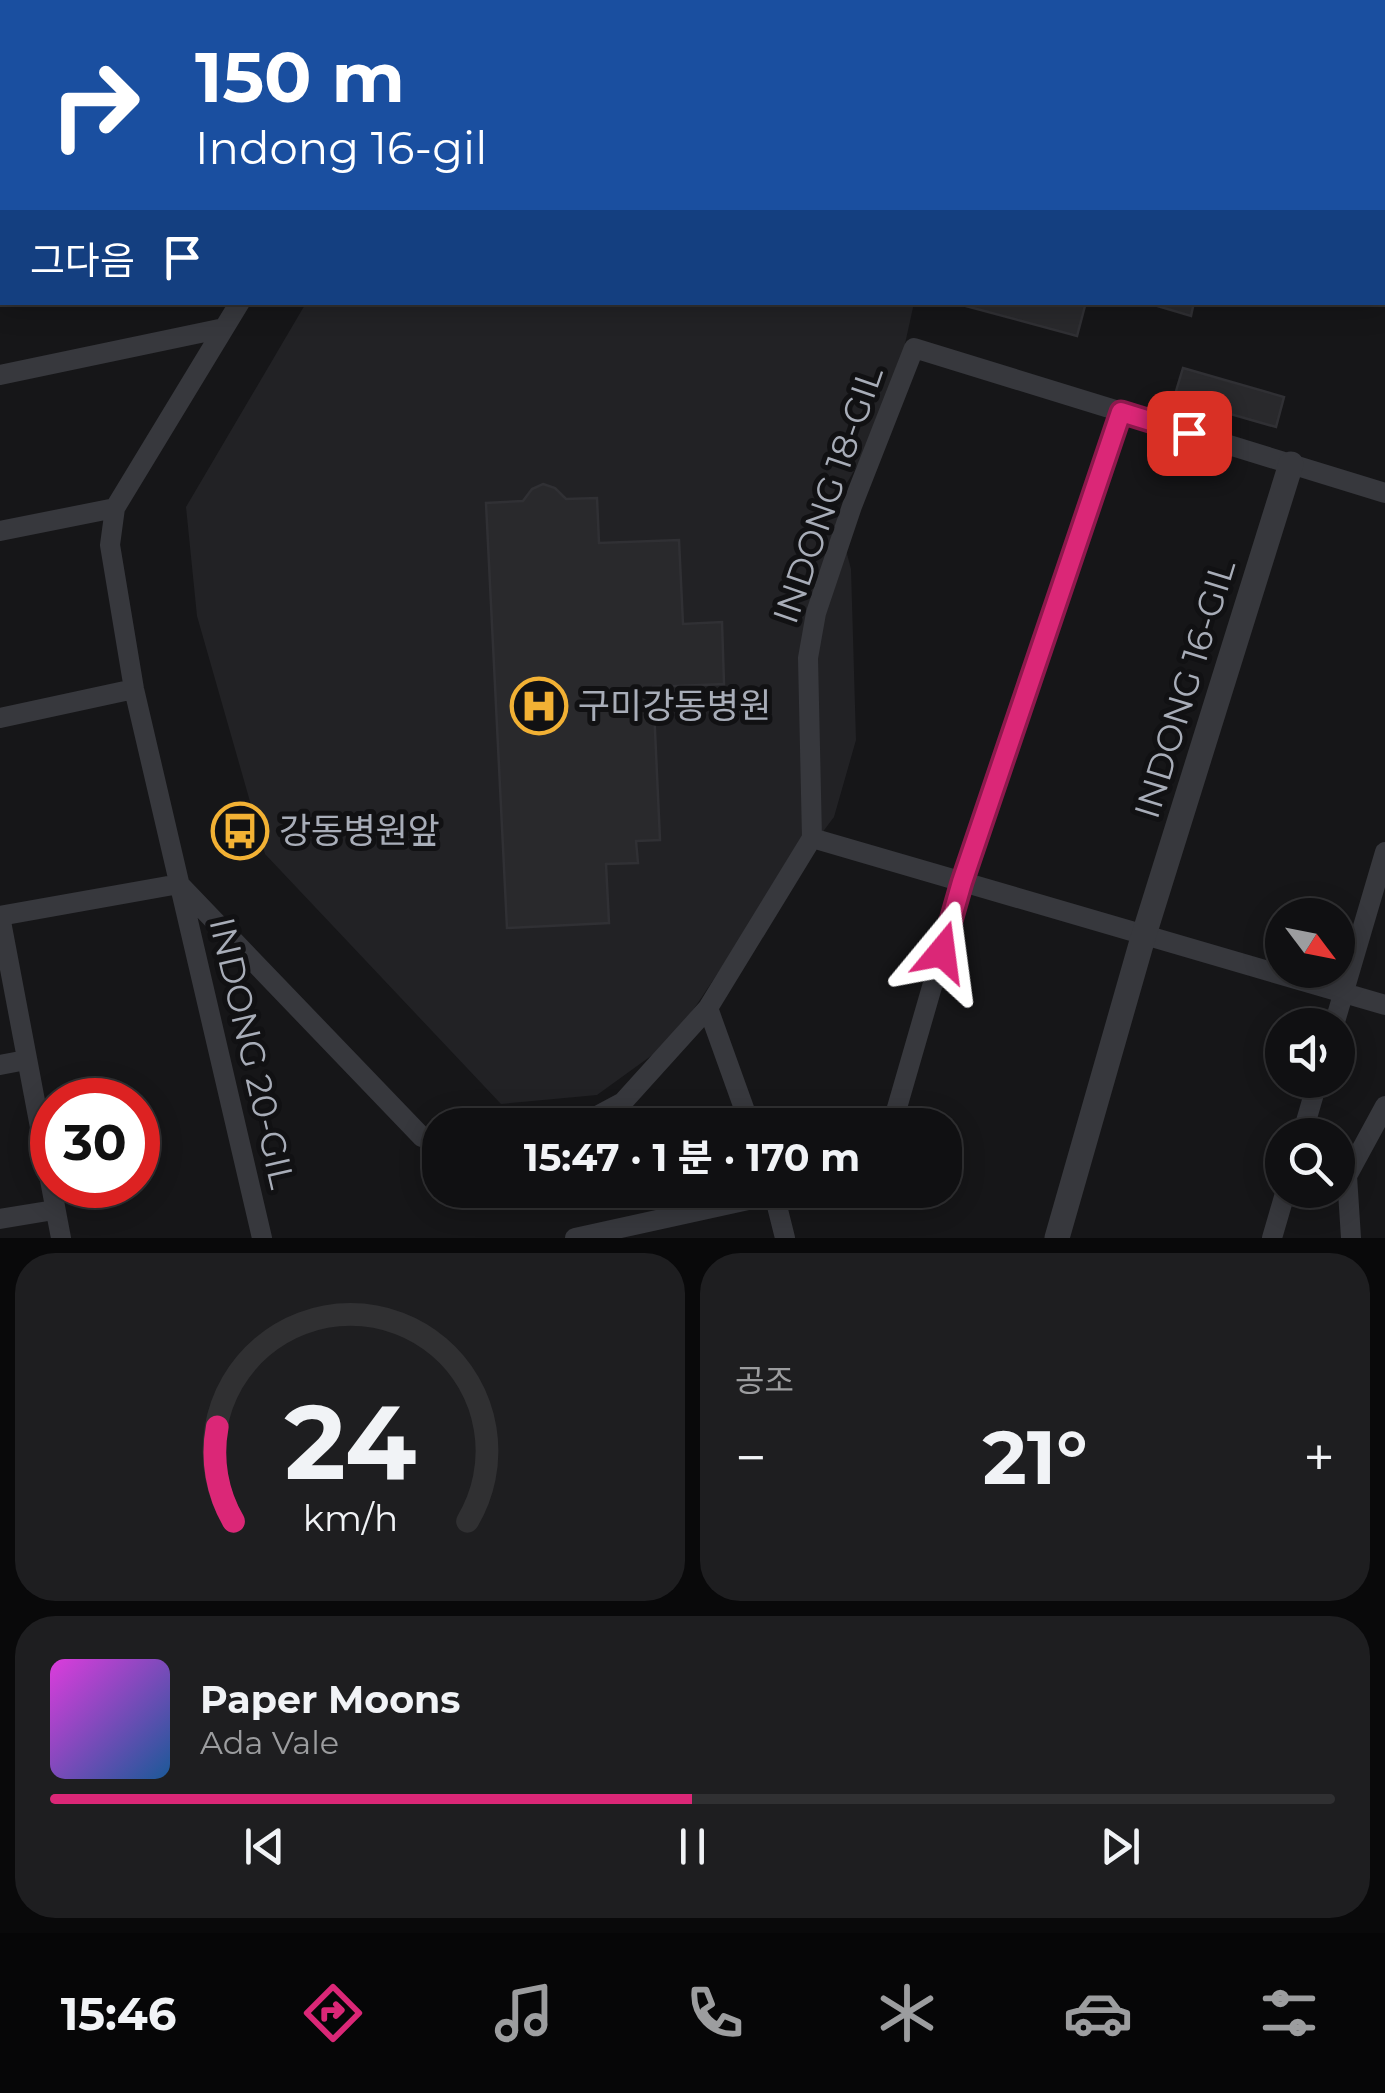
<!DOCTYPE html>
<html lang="ko">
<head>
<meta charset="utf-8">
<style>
	:root { --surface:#101012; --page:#1e1e20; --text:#f1f3f6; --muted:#9c9d9f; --line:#303032; --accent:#db2777 }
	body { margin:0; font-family:Montserrat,"Noto Sans KR",sans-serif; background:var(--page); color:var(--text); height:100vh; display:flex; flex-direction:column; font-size:38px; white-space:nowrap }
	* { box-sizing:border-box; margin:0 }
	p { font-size:32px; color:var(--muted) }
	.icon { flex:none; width:55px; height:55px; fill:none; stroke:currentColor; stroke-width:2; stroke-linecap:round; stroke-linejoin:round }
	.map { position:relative; height:1238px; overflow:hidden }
	.panel { display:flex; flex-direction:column; gap:15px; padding:15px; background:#09090a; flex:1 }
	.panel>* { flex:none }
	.top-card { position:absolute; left:0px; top:0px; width:1385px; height:305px; box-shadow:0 5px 25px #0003,0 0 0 2px var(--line); background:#1a4fa0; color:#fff; overflow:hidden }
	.needle { width:65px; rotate:122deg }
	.buttons { position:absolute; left:1265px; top:898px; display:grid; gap:20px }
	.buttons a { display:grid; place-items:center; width:90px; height:90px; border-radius:50%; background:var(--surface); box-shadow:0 5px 25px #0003,0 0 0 2px var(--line); font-size:50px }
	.speed { position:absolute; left:30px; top:1078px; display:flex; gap:20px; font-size:50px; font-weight:700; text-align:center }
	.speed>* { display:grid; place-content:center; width:130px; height:130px; border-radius:50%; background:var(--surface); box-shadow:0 5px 25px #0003,0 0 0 2px var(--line); line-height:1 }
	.speed .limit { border:15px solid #d22; background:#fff; color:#111 }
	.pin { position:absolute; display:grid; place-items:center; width:85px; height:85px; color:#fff; margin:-42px; border-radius:20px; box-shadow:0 5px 15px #0006 }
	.me { position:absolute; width:110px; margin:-55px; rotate:16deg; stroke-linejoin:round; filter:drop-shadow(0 0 8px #0008) }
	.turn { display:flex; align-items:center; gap:35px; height:210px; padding:0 30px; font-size:45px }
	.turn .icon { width:130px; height:130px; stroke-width:2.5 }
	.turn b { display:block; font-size:70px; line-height:85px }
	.then { display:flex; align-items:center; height:95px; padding:0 30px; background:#0003; gap:20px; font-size:38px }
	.big { font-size:75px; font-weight:700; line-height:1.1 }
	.panel .card { flex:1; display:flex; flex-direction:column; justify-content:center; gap:15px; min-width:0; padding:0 35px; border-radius:40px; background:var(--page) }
	.panel .dial { align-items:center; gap:0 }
	.dial svg { height:260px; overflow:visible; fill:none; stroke:var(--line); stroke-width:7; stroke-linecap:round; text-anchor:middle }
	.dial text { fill:var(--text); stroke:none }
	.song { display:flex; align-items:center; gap:30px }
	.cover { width:120px; height:120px; border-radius:15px; background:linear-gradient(135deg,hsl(300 70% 55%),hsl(210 70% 35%)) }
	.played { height:10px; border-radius:5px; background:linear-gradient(90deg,var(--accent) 50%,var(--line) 50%) }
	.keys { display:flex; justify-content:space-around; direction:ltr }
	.heat { display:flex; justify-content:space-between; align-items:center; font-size:55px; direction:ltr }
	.panel .tiles { flex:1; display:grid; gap:15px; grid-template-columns:1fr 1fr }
	.card:last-child { grid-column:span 2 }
	.trip { position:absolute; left:422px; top:1108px; width:540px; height:100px; border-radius:40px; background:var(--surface); box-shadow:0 5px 25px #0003,0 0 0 2px var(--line); font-weight:700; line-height:100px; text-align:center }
	.tab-bar { display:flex; height:160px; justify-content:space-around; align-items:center; background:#060607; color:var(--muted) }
	.tab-bar .icon { width:70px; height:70px }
	.tab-bar .current { color:var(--accent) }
	.tab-bar b { font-size:45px; color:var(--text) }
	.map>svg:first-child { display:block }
	.built { fill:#222225 }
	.green { fill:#1c231d }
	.building { fill:#29292c; stroke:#303034; stroke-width:2.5 }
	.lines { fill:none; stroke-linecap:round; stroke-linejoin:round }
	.minor { stroke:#37383d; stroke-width:20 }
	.tertiary { stroke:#37383d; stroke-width:25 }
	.route-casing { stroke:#8e194d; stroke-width:25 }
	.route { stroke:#db2777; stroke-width:18 }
	.labels { text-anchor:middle; stroke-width:10; stroke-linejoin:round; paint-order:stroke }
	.street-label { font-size:35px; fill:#a8adb8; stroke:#111113 }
	.poi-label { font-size:35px; fill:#a8adb8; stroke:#111113; text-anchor:start }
</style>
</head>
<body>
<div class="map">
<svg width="1385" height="1238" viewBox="0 0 1385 1238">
	<rect width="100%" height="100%" fill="#161618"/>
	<path class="built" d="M250,0h414l-2,2z
		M306,303h608l-13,59 -33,85 -34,58 17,64 5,171 -22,77 -104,138 -57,85 -76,55 -96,9 -236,-250 -68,-238 -11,-109z"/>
	<path class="green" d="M693,0h444l-446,2z"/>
	<path class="building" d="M297,0h77v2h-76z
		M521,0h77l-80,2z
		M951,302h135l-9,34z
		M1144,302h50l-3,14z
		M1183,368l101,29 -8,30 -102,-29z
		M543,484l12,4 11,11 31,-1 2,45 80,-3 4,84 39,-2 2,62 -71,3 7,153 -24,1 2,22 -32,1 3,59 -102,5 -21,-425 37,-2 9,-12z"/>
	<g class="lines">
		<path class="minor" d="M232,0v2
			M0,69h2
			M0,224h2
			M240,302l-125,206 -5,37 24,144 128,549
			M0,375l224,-47
			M0,531l115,-23
			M0,718l134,-29
			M812,838l573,167
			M0,916l179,-32 243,253 18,6
			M0,916l61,322
			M1334,1025l51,-173
			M0,1065l26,-5
			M580,1125l43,-23 85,-94
			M750,1125l-42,-117 104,-170 -4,-180 8,-45 36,-107 62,-158 471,145
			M892,1125l70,-242 159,-471
			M1302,1135l16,-55
			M773,1190l12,48
			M0,1219l54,-9
			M575,1238l219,-48
			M1272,1238l14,-48
			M1351,1238l-4,-62 38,-70"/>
		<path class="tertiary" d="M1057,1238l85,-297 149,-477"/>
	</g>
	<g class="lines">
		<g class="route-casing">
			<path id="route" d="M942,952l20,-70 159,-470 68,21"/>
		</g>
		<use href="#route" class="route"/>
	</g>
	<defs>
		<g id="hospital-ring" transform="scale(2.875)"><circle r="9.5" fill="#111113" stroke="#f2b134" stroke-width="1.5"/><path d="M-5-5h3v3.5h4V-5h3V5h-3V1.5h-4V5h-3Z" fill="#f2b134"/></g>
		<g id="bus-ring" transform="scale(2.875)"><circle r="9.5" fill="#111113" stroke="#f2b134" stroke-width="1.5"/><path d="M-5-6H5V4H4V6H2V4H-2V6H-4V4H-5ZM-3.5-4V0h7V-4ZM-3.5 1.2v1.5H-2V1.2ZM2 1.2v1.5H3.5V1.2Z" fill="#f2b134"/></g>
	</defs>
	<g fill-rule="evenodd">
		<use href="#hospital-ring" x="539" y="706"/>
		<use href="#bus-ring" x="240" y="831"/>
	</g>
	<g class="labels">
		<g class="street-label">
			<text transform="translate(828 495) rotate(-71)" y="12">INDONG 18-GIL</text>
			<text transform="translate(1185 689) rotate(-73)" y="12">INDONG 16-GIL</text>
			<text transform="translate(252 1053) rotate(77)" y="12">INDONG 20-GIL</text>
		</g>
		<g class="poi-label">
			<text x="578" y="718">구미강동병원</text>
			<text x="279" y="843">강동병원앞</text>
		</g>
	</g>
</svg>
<div class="buttons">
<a><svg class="needle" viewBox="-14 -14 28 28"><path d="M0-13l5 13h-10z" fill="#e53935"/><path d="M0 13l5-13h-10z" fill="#9c9d9f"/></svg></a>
<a><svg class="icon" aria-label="sound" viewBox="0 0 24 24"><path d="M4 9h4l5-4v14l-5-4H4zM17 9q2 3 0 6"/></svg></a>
<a><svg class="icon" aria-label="search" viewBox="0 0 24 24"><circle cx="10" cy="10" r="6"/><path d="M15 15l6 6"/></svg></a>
</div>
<div class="speed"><div class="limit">30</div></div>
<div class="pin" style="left:1189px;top:433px;background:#d93025"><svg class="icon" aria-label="arrive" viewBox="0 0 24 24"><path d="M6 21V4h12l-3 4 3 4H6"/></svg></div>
<svg class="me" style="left:942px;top:952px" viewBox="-20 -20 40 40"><path d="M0-17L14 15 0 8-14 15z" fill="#db2777" stroke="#fff" stroke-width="4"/></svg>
<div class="trip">15:47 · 1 분 · 170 m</div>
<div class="top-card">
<div class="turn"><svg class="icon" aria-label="right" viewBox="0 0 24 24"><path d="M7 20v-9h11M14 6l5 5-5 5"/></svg><div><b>150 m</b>Indong 16-gil</div></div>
<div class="then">그다음<svg class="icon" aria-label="arrive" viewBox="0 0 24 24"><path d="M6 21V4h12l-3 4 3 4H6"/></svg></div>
</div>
</div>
<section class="panel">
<div class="tiles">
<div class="card dial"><svg viewBox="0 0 100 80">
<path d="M14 69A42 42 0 1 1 86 69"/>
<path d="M14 69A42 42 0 0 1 9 40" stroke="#db2777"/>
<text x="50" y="56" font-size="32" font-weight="700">24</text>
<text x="50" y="72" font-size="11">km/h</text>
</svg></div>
<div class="card"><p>공조</p>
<div class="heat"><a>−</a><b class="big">21°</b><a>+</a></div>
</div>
<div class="card">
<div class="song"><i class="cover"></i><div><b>Paper Moons</b><p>Ada Vale</p></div></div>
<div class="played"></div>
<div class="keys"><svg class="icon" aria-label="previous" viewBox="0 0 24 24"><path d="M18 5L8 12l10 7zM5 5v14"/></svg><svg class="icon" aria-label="pause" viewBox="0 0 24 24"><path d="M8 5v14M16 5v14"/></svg><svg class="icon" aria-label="next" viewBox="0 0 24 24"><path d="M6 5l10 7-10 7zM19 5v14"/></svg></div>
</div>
</div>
</section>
<nav class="tab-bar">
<b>15:46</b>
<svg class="icon current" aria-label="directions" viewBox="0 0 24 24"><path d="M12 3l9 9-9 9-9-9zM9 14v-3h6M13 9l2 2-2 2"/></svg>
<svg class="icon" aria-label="music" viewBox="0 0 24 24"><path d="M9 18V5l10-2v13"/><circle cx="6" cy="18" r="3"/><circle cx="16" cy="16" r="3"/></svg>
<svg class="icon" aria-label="phone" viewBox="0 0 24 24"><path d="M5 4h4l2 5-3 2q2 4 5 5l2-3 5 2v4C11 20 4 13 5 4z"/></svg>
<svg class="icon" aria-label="climate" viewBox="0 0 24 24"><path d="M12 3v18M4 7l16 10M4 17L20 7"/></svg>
<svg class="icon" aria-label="car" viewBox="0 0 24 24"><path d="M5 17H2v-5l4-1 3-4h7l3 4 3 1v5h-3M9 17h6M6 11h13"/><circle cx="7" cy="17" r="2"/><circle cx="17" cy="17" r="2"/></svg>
<svg class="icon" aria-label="filters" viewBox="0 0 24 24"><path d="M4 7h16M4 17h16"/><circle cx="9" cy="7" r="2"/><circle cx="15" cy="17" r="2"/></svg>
</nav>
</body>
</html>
